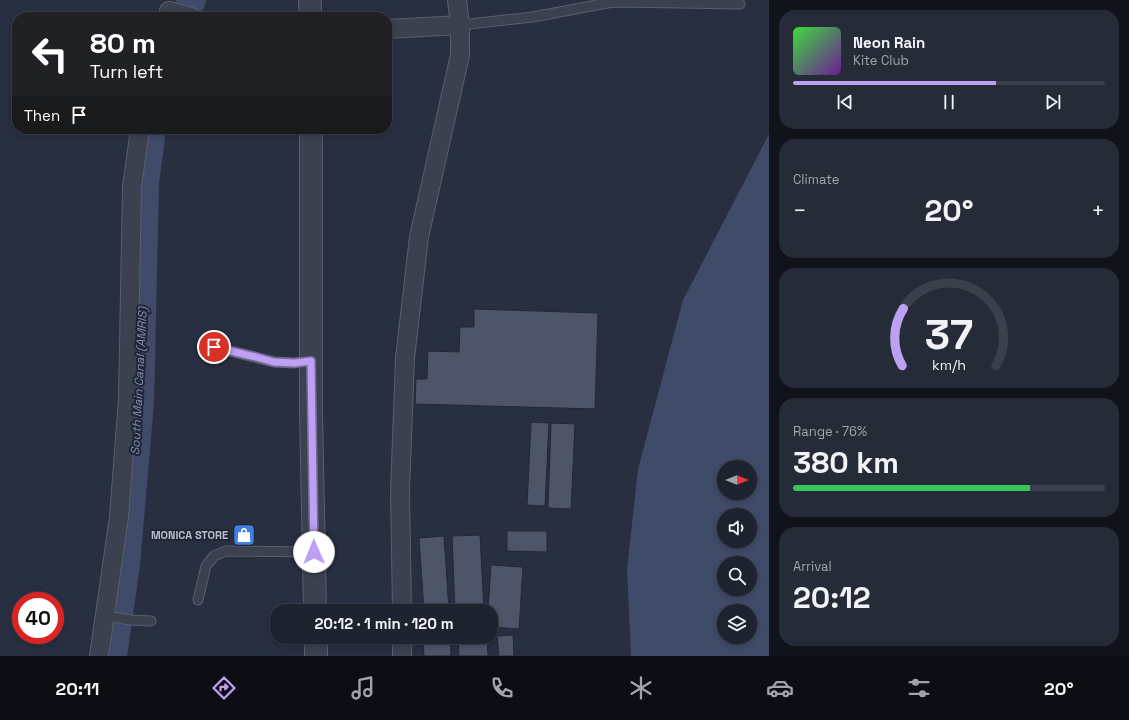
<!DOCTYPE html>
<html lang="en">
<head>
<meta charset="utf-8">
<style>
	:root { --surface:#1e2330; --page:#262b38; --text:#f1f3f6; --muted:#a1a4ab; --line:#3c404c; --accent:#bca0f2 }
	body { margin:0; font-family:"Space Grotesk",sans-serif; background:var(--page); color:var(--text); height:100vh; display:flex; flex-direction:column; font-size:15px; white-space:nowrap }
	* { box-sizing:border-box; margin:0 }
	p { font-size:13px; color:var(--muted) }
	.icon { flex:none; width:22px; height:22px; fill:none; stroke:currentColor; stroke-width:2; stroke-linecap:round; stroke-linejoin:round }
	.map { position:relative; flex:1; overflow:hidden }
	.sheet { display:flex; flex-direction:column; gap:10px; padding:10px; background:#10131a; width:360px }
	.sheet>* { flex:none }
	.top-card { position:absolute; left:12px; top:12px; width:380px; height:122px; border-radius:16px; box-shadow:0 2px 6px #0003,0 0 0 1px var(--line); background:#202124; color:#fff; overflow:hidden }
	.needle { width:26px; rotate:90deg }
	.controls { position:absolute; left:717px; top:460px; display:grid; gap:8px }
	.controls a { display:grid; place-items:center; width:40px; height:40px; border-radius:50%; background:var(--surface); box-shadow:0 2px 6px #0003,0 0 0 1px var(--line); font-size:20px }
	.speed { position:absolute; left:12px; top:592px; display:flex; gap:8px; font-size:20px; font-weight:700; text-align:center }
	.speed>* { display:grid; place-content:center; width:52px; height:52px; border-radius:50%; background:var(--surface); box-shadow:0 2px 6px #0003,0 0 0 1px var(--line); line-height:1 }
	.speed .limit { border:6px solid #d22; background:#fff; color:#111 }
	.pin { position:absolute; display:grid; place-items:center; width:34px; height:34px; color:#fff; margin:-17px; border:2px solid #fff; border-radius:50%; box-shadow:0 1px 4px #0007 }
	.me { position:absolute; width:44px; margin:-22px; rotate:359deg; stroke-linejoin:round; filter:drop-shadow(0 0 3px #0008) }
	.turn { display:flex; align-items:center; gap:14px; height:84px; padding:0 12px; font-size:18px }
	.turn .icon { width:52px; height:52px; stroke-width:2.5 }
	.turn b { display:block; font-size:28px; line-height:34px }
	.then { display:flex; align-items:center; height:38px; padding:0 12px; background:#0003; gap:8px; font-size:15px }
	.big { font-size:30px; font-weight:700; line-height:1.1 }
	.sheet .tile { flex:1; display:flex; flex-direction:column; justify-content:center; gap:6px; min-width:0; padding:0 14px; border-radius:16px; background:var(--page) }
	.sheet .dial { align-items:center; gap:0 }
	.dial svg { height:104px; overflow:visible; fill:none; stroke:var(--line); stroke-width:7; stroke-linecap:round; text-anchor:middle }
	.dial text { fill:var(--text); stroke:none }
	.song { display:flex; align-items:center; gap:12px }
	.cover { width:48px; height:48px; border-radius:6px; background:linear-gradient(135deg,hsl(120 70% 55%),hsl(280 70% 35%)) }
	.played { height:4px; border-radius:2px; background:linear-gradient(90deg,var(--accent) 65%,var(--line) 65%) }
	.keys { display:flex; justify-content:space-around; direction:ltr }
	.heat { display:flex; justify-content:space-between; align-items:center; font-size:22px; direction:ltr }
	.charge { height:6px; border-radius:3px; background:linear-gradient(90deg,#34c759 76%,var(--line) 0) }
	.trip { position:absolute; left:270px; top:604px; width:228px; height:40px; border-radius:16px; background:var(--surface); box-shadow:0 2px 6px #0003,0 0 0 1px var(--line); font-weight:700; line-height:40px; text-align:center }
	.tabs { display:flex; height:64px; justify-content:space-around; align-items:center; background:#0c0e13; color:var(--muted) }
	.tabs .icon { width:28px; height:28px }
	.tabs .selected { color:var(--accent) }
	.tabs b { font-size:18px; color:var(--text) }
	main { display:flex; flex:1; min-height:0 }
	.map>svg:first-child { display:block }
	.water { fill:#3f4b68; fill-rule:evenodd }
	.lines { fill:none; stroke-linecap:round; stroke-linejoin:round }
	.river { stroke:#3f4b68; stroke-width:28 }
	.building { fill:#4e5569; stroke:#222837 }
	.service-casing { stroke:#595f6d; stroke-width:11 }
	.minor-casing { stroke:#595f6d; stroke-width:20 }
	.tertiary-casing { stroke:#595f6d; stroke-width:24 }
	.service { stroke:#3c4150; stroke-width:9 }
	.minor { stroke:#3c4150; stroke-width:18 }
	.tertiary { stroke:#3c4150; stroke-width:22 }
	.route-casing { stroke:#7a689d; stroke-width:10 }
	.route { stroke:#bca0f2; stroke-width:7 }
	.labels { text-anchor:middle; stroke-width:4; stroke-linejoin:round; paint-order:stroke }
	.poi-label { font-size:11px; font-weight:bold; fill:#b8bdca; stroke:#202635; text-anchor:end }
	.water-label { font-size:12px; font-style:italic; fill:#828fb0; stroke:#202635 }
</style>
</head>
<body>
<main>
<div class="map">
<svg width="769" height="656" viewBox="0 0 769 656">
	<rect width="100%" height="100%" fill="#282f40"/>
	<path class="water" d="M769,134v522h-138l-4,-86 11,-101 45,-169zM724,467h26v26h-26zM724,515h26v26h-26zM724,563h26v26h-26zM724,611h26v26h-26z"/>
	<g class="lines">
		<path class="river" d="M183,17l9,-17
			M113,656l13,-91 14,-162 5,-220 7,-54"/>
	</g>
	<path class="building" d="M474,309l124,4 -3,96 -180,-5 1,-25h11l1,-28 31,1 1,-25h14z
		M531,422l18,1 -4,83 -18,-1z
		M551,423l24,1 -4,85 -23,-1z
		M507,531h40v21l-40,-1z
		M480,535l4,76h-29l-3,-75z
		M444,536l5,75h-25l-5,-73z
		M491,565l32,2 -4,62 -28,-2v-16h-3z
		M513,635l1,21h-15l-2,-20z
		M458,637h29l1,19h-29z
		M450,638l1,18h-27l-1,-16z"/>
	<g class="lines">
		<g class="service-casing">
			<path id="service" d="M460,25l73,-8 74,-14 13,-1 120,2
				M214,347l60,15 20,1 17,-2
				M198,600l8,-34 8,-10 12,-5 88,1
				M105,616l26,4 20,1"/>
		</g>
		<g class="minor-casing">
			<path id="minor" d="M169,11l22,6
				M387,29l73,-4
				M402,611l-2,-120 5,-133 14,-121 41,-182v-30l-3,-25
				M402,637v19
				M99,656l20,-139 9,-119 4,-211 8,-58"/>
		</g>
		<g class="tertiary-casing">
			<path id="tertiary" d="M310,0v17
				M311,129v283l4,199
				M316,637v19"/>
		</g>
		<use href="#service" class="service"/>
		<use href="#minor" class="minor"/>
		<use href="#tertiary" class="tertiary"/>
	</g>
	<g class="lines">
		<g class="route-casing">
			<path id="route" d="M214,347l42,10 18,5 20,1 17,-2 3,191"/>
		</g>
		<use href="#route" class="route"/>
	</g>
	<defs>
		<g id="shop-square" transform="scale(1.15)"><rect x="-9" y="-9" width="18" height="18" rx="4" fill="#3f7fe0" stroke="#202635"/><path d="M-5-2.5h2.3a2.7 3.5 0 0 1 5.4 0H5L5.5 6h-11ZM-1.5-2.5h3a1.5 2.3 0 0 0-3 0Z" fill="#fff"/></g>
	</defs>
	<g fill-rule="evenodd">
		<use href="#shop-square" x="244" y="535"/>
	</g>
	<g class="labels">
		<g class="poi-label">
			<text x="228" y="539">MONICA STORE</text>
		</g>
		<g class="water-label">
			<text transform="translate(139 381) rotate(-87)" y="4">South Main Canal (AMRIS)</text>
		</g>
	</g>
</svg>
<div class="controls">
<a><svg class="needle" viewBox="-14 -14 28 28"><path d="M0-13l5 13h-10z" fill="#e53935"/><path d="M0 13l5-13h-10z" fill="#a1a4ab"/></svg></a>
<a><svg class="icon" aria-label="sound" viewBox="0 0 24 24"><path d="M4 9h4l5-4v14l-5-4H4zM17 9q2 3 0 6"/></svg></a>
<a><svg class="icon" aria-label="search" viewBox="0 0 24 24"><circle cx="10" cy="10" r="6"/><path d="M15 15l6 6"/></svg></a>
<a><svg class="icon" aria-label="layers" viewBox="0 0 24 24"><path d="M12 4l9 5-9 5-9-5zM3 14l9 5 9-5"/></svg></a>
</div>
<div class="speed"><div class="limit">40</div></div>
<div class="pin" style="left:214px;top:347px;background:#d93025"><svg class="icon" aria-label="arrive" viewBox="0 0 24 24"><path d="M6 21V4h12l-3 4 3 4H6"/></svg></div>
<svg class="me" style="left:314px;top:552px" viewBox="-20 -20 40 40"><circle r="19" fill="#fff"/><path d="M0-13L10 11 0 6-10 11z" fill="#bca0f2"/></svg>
<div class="trip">20:12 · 1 min · 120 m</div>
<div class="top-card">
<div class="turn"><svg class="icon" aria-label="left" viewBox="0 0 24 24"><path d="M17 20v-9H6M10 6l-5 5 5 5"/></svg><div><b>80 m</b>Turn left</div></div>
<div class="then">Then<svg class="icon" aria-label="arrive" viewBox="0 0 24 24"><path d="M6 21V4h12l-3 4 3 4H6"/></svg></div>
</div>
</div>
<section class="sheet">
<div class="tile">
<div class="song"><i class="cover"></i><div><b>Neon Rain</b><p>Kite Club</p></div></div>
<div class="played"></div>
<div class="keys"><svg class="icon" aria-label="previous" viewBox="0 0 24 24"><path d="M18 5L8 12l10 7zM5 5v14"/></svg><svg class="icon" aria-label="pause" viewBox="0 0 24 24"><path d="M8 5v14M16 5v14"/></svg><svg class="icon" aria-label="next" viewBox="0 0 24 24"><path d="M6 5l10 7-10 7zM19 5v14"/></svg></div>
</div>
<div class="tile"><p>Climate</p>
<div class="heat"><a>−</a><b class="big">20°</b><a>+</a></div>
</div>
<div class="tile dial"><svg viewBox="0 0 100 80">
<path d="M14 69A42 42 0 1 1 86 69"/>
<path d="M14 69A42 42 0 0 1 15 25" stroke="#bca0f2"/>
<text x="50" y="56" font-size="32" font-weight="700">37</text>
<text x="50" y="72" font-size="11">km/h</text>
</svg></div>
<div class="tile"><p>Range · 76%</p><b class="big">380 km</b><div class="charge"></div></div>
<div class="tile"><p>Arrival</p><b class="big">20:12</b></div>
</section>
</main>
<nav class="tabs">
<b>20:11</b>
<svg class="icon selected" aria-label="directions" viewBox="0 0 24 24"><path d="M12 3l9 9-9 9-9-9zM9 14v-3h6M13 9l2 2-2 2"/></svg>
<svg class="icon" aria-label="music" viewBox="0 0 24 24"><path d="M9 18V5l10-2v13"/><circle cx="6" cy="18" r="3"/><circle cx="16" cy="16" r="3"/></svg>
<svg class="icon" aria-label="phone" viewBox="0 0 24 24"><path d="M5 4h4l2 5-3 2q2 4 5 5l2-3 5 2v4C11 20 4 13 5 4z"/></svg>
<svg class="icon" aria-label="climate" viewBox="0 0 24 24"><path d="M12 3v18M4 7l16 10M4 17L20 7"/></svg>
<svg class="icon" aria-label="car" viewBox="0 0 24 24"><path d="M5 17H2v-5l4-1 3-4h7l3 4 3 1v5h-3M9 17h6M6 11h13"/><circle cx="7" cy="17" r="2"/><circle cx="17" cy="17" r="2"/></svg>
<svg class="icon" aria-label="filters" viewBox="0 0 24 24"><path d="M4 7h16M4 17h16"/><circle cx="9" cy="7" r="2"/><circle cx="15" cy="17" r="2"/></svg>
<b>20°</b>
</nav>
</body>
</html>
